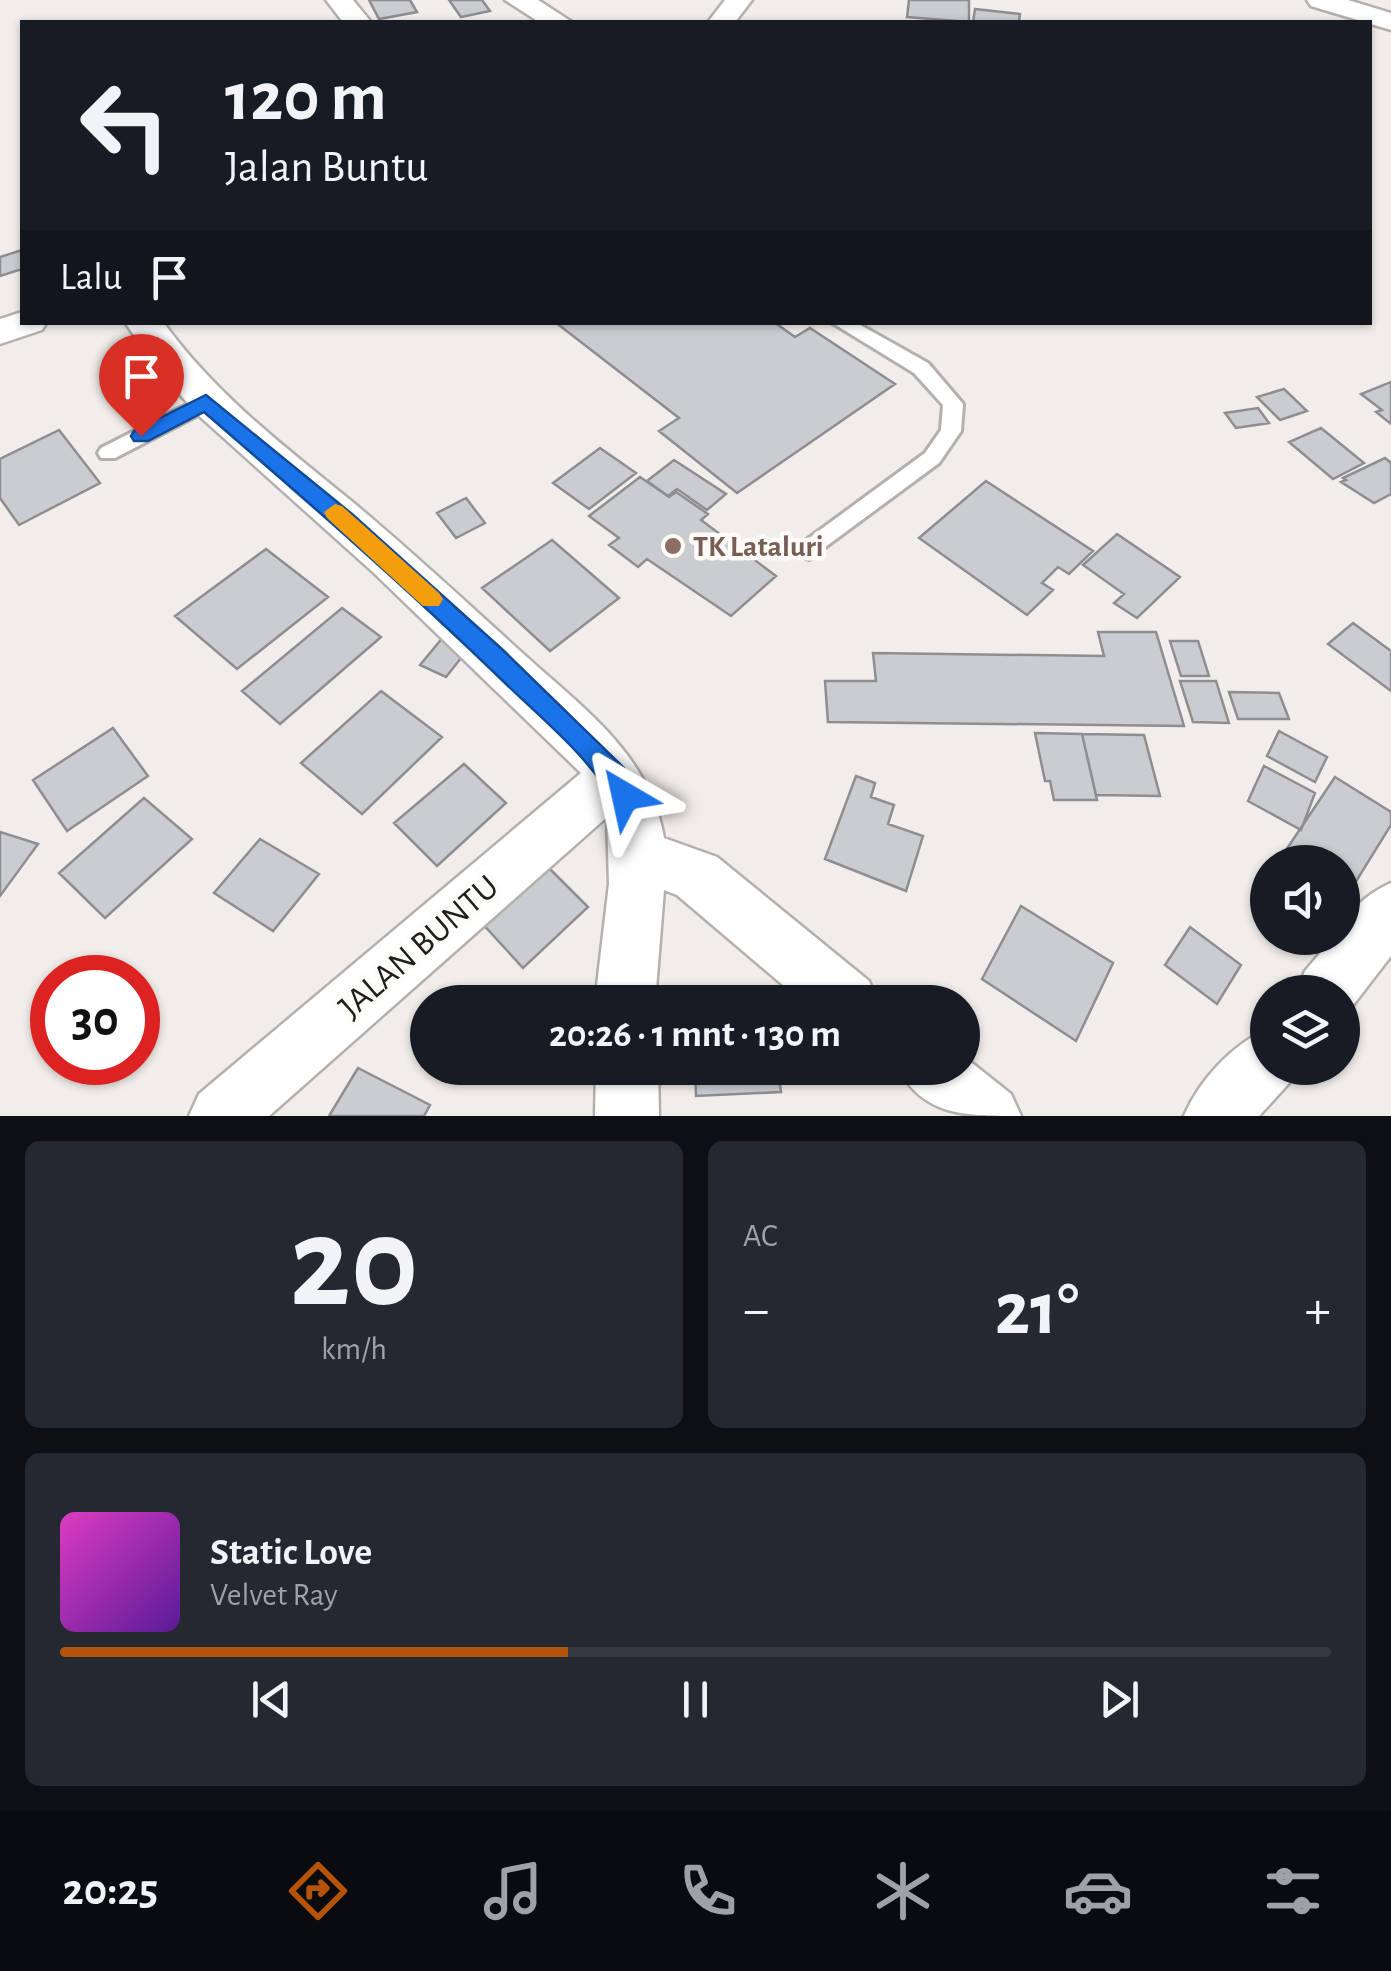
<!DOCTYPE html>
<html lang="id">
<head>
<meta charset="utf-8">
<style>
	:root { --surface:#171b24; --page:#242831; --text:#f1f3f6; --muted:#9ea1a6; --line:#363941; --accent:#b45309 }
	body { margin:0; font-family:"Alegreya Sans",sans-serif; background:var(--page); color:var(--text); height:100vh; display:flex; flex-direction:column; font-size:38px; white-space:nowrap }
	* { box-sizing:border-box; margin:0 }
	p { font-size:32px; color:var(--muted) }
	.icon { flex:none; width:55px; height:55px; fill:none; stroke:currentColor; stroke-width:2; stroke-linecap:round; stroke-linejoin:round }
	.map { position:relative; height:1116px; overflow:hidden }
	.panel { display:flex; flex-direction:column; gap:25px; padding:25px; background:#0d0f14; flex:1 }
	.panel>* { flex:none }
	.top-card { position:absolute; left:20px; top:20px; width:1352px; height:305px; border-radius:0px; box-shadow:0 2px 8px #0004; background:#171b24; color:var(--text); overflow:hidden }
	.controls { position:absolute; left:1250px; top:845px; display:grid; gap:20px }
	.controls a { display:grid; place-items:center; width:110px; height:110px; border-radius:50%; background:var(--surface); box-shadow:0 2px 8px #0004; font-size:50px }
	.speed { position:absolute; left:30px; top:955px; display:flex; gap:20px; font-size:50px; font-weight:700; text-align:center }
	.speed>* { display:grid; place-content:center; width:130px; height:130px; border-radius:50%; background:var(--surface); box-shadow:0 2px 8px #0004; line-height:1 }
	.speed .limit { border:15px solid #d22; background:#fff; color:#111 }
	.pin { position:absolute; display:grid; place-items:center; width:85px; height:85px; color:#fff; margin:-102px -42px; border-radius:50% 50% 50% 0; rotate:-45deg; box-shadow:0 0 10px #0007 }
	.pin .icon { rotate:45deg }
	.me { position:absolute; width:110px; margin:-55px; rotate:324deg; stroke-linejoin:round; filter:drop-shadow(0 0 8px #0008) }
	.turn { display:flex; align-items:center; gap:35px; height:210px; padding:0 40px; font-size:45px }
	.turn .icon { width:130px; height:130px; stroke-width:2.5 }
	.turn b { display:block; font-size:70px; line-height:85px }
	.then { display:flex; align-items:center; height:95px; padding:0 40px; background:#0003; gap:20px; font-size:38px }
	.big { font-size:75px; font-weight:700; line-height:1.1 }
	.panel .widget { flex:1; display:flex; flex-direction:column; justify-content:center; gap:15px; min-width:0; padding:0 35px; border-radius:15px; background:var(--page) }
	.panel .dial { align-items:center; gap:0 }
	.dial b { font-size:130px; line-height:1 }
	.song { display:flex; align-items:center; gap:30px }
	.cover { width:120px; height:120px; border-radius:15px; background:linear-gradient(135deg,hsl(310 70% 55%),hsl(270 70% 35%)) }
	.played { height:10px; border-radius:5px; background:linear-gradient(90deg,var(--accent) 40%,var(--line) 40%) }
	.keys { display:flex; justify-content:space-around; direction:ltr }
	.heat { display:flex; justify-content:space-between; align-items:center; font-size:55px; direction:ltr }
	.panel .tiles { flex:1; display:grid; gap:25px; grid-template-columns:1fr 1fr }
	.widget:last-child { grid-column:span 2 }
	.trip { position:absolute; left:410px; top:985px; width:570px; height:100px; border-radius:50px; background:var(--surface); box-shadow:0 2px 8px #0004; font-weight:700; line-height:100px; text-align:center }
	.dock { display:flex; height:160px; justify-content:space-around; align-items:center; background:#090b0e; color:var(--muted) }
	.dock .icon { width:70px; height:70px }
	.dock .on { color:var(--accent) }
	.dock b { font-size:45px; color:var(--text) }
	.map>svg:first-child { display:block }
	.building { fill:#cbccd0; stroke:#8e8e92; stroke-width:2.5 }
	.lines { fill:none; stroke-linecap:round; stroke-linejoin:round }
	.lane-casing { stroke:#b4b0ad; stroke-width:6 }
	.street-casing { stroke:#b4b0ad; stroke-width:5 }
	.lane { fill:#fff; fill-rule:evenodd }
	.street { fill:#fff; fill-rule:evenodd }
	.route { fill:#1a73e8; stroke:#114b97; stroke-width:2.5 }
	.slow { fill:#f59e0b }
	.education-dot { fill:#8d6e63; stroke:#fefbf8; stroke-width:4 }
	.labels { text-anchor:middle; stroke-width:9; stroke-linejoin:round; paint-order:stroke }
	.education-label { font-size:30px; font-weight:bold; fill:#785e54; stroke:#fefbf8; text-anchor:start }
	.near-street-label { font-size:35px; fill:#201e1d; stroke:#fefbf8 }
</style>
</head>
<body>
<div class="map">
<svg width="1391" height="1116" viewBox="0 0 1391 1116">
	<rect width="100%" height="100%" fill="#f1edea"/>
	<path class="building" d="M369,0h41l7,12 -38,7z
		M449,0h33l8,11 -29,6z
		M909,0h60v22l-62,-5z
		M975,9l45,5 -1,8h-46z
		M22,250v19l-22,7v-19z
		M555,322h219l21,15 15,-9 85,56 -158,109 -78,-62 20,-13z
		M1391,382v42l-15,-12 6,-2 -21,-16z
		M1284,389l23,22 -27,9 -23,-23z
		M1258,408l11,15 -33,5 -11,-15z
		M1321,428l43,35 -31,16 -44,-37z
		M59,430l41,53 -81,42 -19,-27v-39z
		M600,448l36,25 -47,36 -36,-26z
		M1385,458l6,5v31l-17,9 -33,-21 5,-2 -3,-2z
		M674,460l52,34 -19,16 -30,-21 -9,7 -21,-15z
		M640,477l29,20 7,-5 32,22 -7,6 75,56 -45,40 -84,-57 -9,8 -29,-22 10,-7 -30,-22z
		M986,481l107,70 -24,23 -11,-7 -16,16 11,7 -26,25 -108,-77z
		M466,498l19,25 -29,15 -19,-25z
		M1117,534l63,43 -43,41 -23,-15 10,-9 -41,-29z
		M552,540l67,58 -69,53 -68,-63z
		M266,549l62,48 -91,72 -62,-53z
		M342,608l39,29 -101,87 -38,-33z
		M1353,623l38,28v40l-63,-47z
		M1098,632h58l28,94 -356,-4 -3,-41h51l-3,-28 231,3z
		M444,636l25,12 -23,29 -26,-12z
		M1170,641h28l11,35h-28z
		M1180,681h36l13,42 -36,-1z
		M381,691l61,46 -80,77 -61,-51z
		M1229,692l50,1 10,26h-51z
		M113,728l35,48 -81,55 -34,-51z
		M1279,731l48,26 -12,25 -48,-26z
		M1035,733l47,1 15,66h-43l-4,-19h-5z
		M1082,734l62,1 16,61 -64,-1z
		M464,764l42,39 -69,63 -43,-43z
		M1264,766l51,27 -14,37 -53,-29z
		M856,776l19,7 -4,14 23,8 -6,19 35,12 -17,55 -81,-32z
		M1335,777l56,35v13l-49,79v-42h-64z
		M144,798l48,41 -87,79 -46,-45z
		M0,832l38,12 -38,52z
		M260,839l59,35 -46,57 -59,-38z
		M545,864l43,43 -65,61 -42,-46z
		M1021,906l92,57 -37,78 -94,-62z
		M1190,927l51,38 -24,39 -52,-39z
		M358,1068l72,37 -6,11h-95z
		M695,1068h83l3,24 -85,4z"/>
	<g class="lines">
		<g class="lane-casing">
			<path id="lane" d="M831,322h24l73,41 35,41 -2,27 -22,32 -130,96 -8,-3 -3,-6 3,-6 124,-91 16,-23 2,-25 -29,-32z
				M206,395l10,7 -3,5 -98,51h-14l-3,-5 3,-5z"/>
		</g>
		<g class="street-casing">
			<path id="street" d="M326,0h27l18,22h-28z
				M505,0h33l34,22h-33z
				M725,0h27l-17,22h-27z
				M1307,0h41l43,13v17l-80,-24z
				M22,312v10h25l-5,8 -42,14v-25z
				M125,322h38c53,73 123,126 192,182 56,47 110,97 164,146 61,56 130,102 145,188l53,19 152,124 9,21h-75l-126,-107 -13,-5 -9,112h-60l14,-118 -2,-67 -338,299h-80l10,-22 382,-321 -207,-200 -177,-159 -46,-53z
				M1391,883v73l-44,57 -5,2v-23h-45l8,-21 28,-33h9c0,-25 28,-46 49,-55z
				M1268,1029v39h28l-6,14 -31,34h-75c15,-35 48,-72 84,-87z
				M962,1055l49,39 10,22c-57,0 -97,0 -123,-48h64z
				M596,1068h62l1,48h-64z"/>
		</g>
		<use href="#lane" class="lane"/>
		<use href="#street" class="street"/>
	</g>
	<path class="route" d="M206,395l146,119 152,137 120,117 15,28 -4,9 -10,4 -9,-4c-26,-48 -73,-85 -112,-123 -97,-94 -198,-182 -300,-270l-56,29h-14l-3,-5 3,-5z"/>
	<path class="slow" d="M335,504l7,2 97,87 4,6 -4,7h-16l-96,-88 -3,-6z"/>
	<circle class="education-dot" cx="673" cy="546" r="10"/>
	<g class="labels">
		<g class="education-label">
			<text x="693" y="556">TK Lataluri</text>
		</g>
		<g class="near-street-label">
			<text transform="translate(418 946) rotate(-41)" y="12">JALAN BUNTU</text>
		</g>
	</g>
</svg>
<div class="controls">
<a><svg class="icon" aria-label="sound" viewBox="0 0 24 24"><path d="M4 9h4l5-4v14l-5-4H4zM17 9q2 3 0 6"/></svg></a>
<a><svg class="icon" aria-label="layers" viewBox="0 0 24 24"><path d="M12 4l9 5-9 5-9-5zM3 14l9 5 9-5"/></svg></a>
</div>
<div class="speed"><div class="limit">30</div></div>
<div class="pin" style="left:141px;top:436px;background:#d93025"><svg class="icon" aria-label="arrive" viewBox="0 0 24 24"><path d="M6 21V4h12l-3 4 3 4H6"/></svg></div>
<svg class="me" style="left:625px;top:796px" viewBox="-20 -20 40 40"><path d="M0-17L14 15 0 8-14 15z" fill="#1a73e8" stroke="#fff" stroke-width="4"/></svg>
<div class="trip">20:26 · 1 mnt · 130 m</div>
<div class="top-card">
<div class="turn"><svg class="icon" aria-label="left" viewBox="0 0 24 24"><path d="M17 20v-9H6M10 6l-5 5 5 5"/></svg><div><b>120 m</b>Jalan Buntu</div></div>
<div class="then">Lalu<svg class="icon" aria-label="arrive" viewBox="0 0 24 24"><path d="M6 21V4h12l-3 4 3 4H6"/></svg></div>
</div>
</div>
<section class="panel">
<div class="tiles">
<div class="widget dial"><b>20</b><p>km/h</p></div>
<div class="widget"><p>AC</p>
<div class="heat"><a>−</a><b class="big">21°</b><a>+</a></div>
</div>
<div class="widget">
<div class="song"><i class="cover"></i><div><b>Static Love</b><p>Velvet Ray</p></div></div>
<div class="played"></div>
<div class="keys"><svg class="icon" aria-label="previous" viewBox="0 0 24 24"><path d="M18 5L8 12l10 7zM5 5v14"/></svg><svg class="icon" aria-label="pause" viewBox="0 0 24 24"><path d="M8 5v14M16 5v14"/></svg><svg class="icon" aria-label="next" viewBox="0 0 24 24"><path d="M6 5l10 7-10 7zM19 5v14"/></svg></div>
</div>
</div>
</section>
<nav class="dock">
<b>20:25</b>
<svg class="icon on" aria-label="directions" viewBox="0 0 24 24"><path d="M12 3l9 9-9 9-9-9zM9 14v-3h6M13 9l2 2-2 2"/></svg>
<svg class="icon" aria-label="music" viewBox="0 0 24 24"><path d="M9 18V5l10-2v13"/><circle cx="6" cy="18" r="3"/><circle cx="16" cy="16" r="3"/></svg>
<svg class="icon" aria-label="phone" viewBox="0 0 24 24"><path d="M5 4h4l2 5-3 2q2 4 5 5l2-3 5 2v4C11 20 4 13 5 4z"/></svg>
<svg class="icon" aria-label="climate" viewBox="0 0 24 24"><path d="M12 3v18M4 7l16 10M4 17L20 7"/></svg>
<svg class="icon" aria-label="car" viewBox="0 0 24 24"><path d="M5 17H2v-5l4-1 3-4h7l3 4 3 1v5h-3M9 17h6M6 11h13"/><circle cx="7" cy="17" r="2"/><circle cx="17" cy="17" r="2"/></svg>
<svg class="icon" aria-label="filters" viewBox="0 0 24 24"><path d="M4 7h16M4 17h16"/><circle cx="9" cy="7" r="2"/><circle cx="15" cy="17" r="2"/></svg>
</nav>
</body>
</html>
